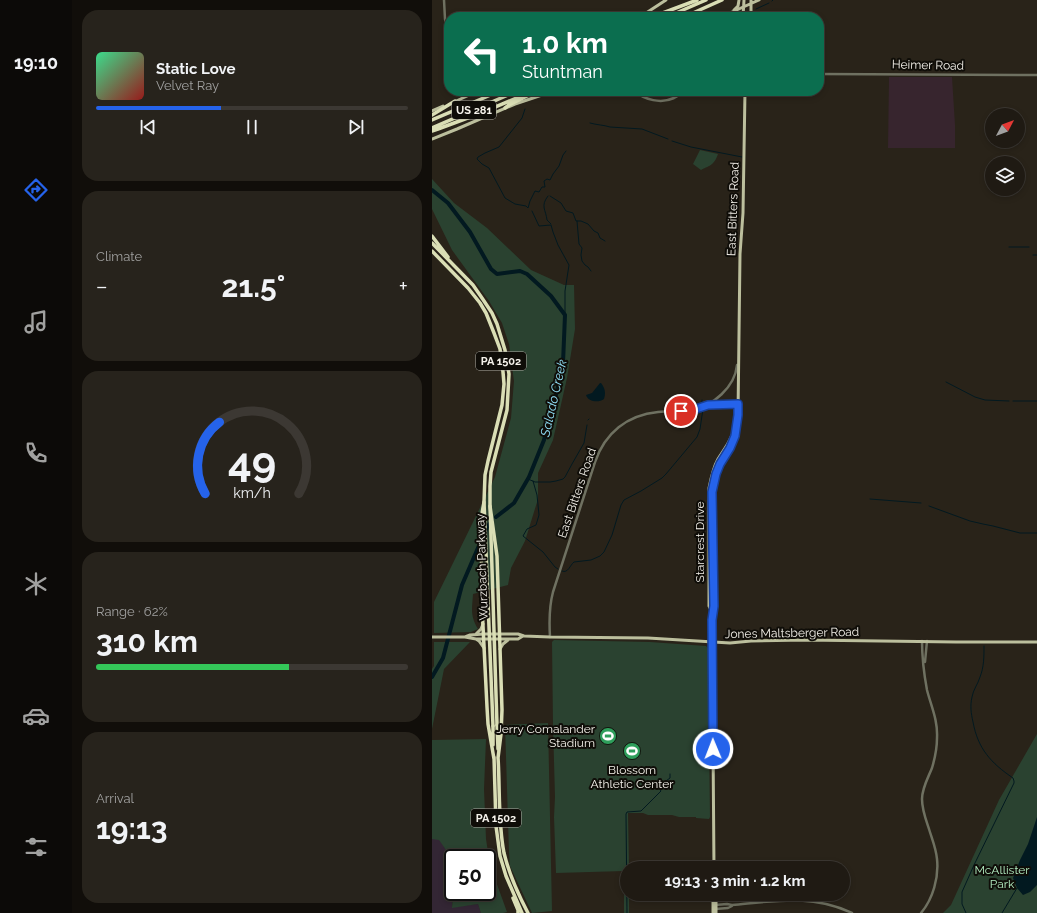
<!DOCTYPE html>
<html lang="en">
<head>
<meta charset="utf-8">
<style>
	:root { --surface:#1f1a13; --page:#27231c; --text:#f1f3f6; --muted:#a1a1a0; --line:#3c3833; --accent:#2563eb }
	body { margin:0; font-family:Raleway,sans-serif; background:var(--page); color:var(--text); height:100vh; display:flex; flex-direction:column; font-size:15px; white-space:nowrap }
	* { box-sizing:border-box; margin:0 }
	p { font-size:13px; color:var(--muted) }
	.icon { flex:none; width:22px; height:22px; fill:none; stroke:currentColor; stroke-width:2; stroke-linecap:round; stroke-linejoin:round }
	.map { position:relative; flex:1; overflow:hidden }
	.side { display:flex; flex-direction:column; gap:10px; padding:10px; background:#110e0a; width:360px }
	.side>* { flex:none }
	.banner { position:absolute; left:12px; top:12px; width:380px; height:84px; border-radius:16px; box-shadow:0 2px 6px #0003,0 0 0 1px var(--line); background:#0b6e4f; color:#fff; overflow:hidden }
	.needle { width:26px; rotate:49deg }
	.fabs { position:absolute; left:553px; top:108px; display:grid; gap:8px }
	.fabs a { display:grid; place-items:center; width:40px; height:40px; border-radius:50%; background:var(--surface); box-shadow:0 2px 6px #0003,0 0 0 1px var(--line); font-size:20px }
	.speed { position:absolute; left:12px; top:849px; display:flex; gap:8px; font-size:20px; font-weight:700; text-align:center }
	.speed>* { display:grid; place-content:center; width:52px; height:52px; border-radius:50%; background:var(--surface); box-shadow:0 2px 6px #0003,0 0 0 1px var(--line); line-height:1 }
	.speed .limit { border:2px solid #111; border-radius:6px; background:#fff; color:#111 }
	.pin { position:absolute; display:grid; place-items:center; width:34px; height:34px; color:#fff; margin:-17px; border:2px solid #fff; border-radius:50%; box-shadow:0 1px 4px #0007 }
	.me { position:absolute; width:44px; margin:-22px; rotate:359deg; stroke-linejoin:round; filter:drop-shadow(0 0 3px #0008) }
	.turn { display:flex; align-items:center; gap:14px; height:84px; padding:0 12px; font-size:18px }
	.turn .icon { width:52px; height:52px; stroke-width:2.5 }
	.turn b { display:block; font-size:28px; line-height:34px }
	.big { font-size:30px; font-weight:700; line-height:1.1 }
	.side .card { flex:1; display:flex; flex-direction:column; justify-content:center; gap:6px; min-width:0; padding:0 14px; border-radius:16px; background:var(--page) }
	.side .dial { align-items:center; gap:0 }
	.dial svg { height:104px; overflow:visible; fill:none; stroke:var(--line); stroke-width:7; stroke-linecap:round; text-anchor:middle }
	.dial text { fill:var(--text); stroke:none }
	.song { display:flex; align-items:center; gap:12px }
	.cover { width:48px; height:48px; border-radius:6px; background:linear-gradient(135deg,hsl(150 70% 55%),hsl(0 70% 35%)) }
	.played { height:4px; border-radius:2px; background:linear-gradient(90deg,var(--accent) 40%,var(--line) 40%) }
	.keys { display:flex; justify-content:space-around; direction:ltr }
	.heat { display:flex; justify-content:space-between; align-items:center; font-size:22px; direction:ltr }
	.charge { height:6px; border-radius:3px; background:linear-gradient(90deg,#34c759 62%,var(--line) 0) }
	.trip { position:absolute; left:188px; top:861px; width:230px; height:40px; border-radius:20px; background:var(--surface); box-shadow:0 2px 6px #0003,0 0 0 1px var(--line); font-weight:700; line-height:40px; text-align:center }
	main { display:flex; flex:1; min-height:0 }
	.tabs { display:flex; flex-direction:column; width:72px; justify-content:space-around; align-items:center; background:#0c0a08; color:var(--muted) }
	.tabs .icon { width:28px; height:28px }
	.tabs .active { color:var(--accent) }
	.tabs b { font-size:18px; color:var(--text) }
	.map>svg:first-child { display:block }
	.industrial { fill:#332634 }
	.education { fill:#37252e }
	.green { fill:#2a4230 }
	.water { fill:#021920 }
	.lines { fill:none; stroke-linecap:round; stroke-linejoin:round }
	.stream { stroke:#021920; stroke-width:1 }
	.river { stroke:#021920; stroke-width:4 }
	.minor { stroke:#6f7161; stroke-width:2.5 }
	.major { stroke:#bcbf9d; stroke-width:3 }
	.highway { stroke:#dadeb5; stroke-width:3.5 }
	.highway-bridge { stroke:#dadeb5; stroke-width:3.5 }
	.route-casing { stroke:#184099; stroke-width:10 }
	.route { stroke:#2563eb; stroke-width:7 }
	.labels { text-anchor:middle; stroke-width:4; stroke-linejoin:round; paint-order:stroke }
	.shield { fill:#0f0d08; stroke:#afada6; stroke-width:1 }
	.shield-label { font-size:11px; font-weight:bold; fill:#f4f1ea }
	.street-label { font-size:12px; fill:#f4f1ea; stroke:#0f0d08 }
	.poi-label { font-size:12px; fill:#f4f1ea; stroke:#0f0d08; text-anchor:end }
	.park-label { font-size:12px; fill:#b2ecc0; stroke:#0f0d08 }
	.water-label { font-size:13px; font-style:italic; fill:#91e0f8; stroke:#0f0d08 }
</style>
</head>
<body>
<main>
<nav class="tabs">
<b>19:10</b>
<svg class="icon active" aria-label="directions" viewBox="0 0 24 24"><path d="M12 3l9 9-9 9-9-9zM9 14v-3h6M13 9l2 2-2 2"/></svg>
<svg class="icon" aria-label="music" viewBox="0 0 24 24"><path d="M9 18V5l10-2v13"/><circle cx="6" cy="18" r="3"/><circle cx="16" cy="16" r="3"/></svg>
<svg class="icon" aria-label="phone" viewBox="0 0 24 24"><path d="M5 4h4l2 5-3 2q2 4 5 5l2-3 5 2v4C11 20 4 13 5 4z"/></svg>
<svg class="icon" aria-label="climate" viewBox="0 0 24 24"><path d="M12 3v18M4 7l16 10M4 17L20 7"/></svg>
<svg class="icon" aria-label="car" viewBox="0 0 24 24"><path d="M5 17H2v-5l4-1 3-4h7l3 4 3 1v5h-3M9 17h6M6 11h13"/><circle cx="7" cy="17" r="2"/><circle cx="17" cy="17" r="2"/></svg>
<svg class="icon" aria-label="filters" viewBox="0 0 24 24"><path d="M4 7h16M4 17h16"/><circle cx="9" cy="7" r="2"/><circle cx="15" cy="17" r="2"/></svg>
</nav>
<section class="side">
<div class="card">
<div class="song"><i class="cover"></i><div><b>Static Love</b><p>Velvet Ray</p></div></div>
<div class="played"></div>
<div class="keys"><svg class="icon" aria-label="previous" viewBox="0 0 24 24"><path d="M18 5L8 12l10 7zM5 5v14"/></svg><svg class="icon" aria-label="pause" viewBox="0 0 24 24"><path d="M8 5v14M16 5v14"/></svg><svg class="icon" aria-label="next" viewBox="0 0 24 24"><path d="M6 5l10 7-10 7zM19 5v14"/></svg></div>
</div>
<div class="card"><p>Climate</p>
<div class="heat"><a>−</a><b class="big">21.5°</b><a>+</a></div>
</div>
<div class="card dial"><svg viewBox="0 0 100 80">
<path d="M14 69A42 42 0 1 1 86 69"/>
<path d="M14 69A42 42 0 0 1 25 14" stroke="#2563eb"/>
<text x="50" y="56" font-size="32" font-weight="700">49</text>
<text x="50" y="72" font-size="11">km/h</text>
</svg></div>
<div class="card"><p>Range · 62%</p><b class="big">310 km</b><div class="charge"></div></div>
<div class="card"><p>Arrival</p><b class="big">19:13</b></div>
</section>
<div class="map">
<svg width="605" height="913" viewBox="0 0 605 913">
	<rect width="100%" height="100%" fill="#292319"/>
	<path class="industrial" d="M0,839h7l14,21 -1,47 26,-3 3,9h-49z"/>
	<path class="education" d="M457,77h63l3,48v23h-67z"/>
	<path class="green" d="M268,150l18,4c-4,11 -7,11 -17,16l-8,-6z
		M0,179l22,24 33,25 44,42 33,15h10l1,44 -8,49 -14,62 -15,33v26l-13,42 -14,27 -3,17 -35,9c-1,16 -3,21 5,35l-7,3 -37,1v-31l61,-125 16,-59 3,-37 -5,-37 -7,-21 -13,-22 -37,-51 -20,-41z
		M122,640l96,2 56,4 2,2 2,169 -1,2 -13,-1v-1h-17l-7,-2h-24l-5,-2h-15l1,55h-2v26h2v19h-5v-42l-68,2 -2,-56 1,-20 -2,-72 -1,-83z
		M2,642h36l-26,27 -12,60v-60l2,-3z
		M116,723l4,188 -20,2 -16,-34 -6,-13 -1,-14 -4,-127z
		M605,734v179h-94l8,-8 48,-105z
		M54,739l-2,50 2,50 4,26 17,47 -4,1h-22l-3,-9 -26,4 1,-16h34v-34h-34v2l-14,-20 -7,-1v-99z"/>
	<path class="water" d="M168,383h1c4,5 5,10 3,16 -5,4 -16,3 -18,-4l6,-2z
		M605,817v68l-7,7 -7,3 -6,-7 -4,-10 7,-18 8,-16z"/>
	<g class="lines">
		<path class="stream" d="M340,1l1,-1
			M324,9l13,-6
			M93,109l-3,9 -23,29 -14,6 -7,4 -1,2 5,5 7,4 16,30 10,6 11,2 2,2 2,-7 5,-10 4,1 3,-5h3l-1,-6 3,-2 3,1 3,-6 6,-8 4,-11 3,-4
			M158,123c7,2 14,2 20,4l32,2 26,10
			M240,141l19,6 51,10
			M116,196c-8,10 -2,14 -1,24l4,4
			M118,196l11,7 5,8 7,2 3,8h5l7,3 6,7 4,2 2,5 5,3
			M100,211l7,15 12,-1 2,7 5,13 11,20 -4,26v24
			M145,221l2,23 3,4 -1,7 1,6 3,4 3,2 3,4
			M577,247h20
			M601,255h4
			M514,382l29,15 10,3 24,1
			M270,400v5
			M581,401h24
			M156,420l1,-1
			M96,479l7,3h15l6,-1 7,-2 2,-2 7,-13 12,-21 3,-18
			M101,481l4,14 2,20 -3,10 -9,4 -4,7 20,16 12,15 3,2
			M438,499l51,4
			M497,506l41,15 13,3 10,2 27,7h17
			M130,571c6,3 8,-6 12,-9l17,-2 9,-4 4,-4 8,-17 9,-30 3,-5 17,-9 21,-13 4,-4 31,-37 3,-8 3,-20
			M234,781l4,-3v-4
			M195,913l-1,-99 1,-2 14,-1 20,-20 -2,-3 1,-1
			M534,913l-4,-9v-12l12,-27 40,-82v-2l-1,-3c-22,-15 -35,-29 -40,-56 -2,-9 -3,-16 -1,-25 1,-7 6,-13 8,-20 4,-10 4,-20 4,-31
			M570,913l15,-25"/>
		<path class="river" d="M0,190l16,13 22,29 21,37 6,5 23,-3 7,3 24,22 14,19 -2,48 -6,28 -13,49 -15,37 -15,26 -18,14
			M0,677l11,-19 19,-73 25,-58 5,-6"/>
		<path class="minor" d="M12,0l1,19 4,19
			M387,74l218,1
			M202,91c11,9 27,13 40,7 4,-2 8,-5 12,-7
			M276,405l30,-1
			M118,637c-1,-16 -1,-30 3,-45l42,-130c10,-29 32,-47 63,-50 11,-1 23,-1 34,-2 21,-4 43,-23 45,-45
			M493,662l2,-21
			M283,905l12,-1 5,1c43,-4 80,-11 120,8
			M283,909l13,-1 4,-2
			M489,913c12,-14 18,-36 16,-54 -1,-11 -5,-20 -8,-30 -3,-9 -7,-19 -7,-30 0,-11 6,-21 10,-31 3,-10 5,-20 5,-30 1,-18 -6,-32 -10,-48 -3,-16 -5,-33 -5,-49"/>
		<path class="major" d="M302,10l4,-4 1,-6
			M301,13l5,1 4,3
			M208,17l26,-17
			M289,17l38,-17
			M311,17l1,-17
			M319,17v-17
			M22,102l24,-11
			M0,111l11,-5
			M0,139l25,-10 58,-25 39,-13
			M281,614l-4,-8v-118c2,-10 4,-20 9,-29 3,-5 6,-9 9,-14 3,-5 5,-11 9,-16
			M44,634l5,-5 2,-5
			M0,637h33l11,2h42l5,-3
			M33,637l5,-2 14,-1h34l6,2 26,1 98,1 82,5 21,-2 54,-1 151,2h81
			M44,639l3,2 5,7
			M68,649l3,-5 5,-4
			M282,868l-2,-248 2,-14 -1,-114 3,-18 4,-10 10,-16 5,-12 3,-21 2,-161 3,-41 2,-122
			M282,895l2,6v12
			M281,913v-11l1,-8"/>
		<path class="highway" d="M220,17l45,-17
			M235,17l39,-17
			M252,17l38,-17
			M73,108l4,-3 28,-14
			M0,115l23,-14
			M0,120l68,-29
			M0,128l85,-37
			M0,131l6,-2 43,-16 52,-22
			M0,236l16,21
			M0,243l41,42 9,13 10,15 5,11 8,26 4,24 -2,36 -16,62 -1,14v20l7,50 5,154 -1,24 -3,24
			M0,251l36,37 12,15 6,10 8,20 6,16 3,23 1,12 -2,21 -14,56 -3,14 -1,27 -3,17 1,87 5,101 1,17 6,35
			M65,725l1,24
			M61,726v19
			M62,757l2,69 4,30 6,20 16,37
			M66,757c2,31 0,66 6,96 5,21 14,41 24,60
			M81,898l5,12v3"/>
		<path class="highway-bridge" d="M52,502l9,224
			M58,506l7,219"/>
	</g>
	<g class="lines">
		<g class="route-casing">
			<path id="route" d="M249,411l12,-1 15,-5 30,-1v11l-3,21 -5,12 -10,16 -4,10 -4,18 2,114 -2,14 1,129"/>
		</g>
		<use href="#route" class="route"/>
	</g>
	<defs>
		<g id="stadium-disc" transform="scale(0.9)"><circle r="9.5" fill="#2e9e5b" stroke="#0f0d08"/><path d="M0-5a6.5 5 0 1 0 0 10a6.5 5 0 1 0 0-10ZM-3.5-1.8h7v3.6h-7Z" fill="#fff"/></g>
	</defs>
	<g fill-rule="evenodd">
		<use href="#stadium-disc" x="176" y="736"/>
		<use href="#stadium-disc" x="200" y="751"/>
	</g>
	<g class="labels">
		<g class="shield">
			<rect x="20" y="101" width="44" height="18" rx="3"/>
			<rect x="44" y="352" width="50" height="18" rx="3"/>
			<rect x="39" y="809" width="50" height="18" rx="3"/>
		</g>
		<g class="shield-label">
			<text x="42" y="114">US 281</text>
			<text x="69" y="365">PA 1502</text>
			<text x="64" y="822">PA 1502</text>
		</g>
		<g class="street-label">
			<text transform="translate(496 65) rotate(1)" y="4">Heimer Road</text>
			<text transform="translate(301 209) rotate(-88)" y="4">East Bitters Road</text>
			<text transform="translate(145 493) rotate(-71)" y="4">East Bitters Road</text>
			<text transform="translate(268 542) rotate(-90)" y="4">Starcrest Drive</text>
			<text transform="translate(50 567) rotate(-92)" y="4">Wurzbach Parkway</text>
			<text transform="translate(360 633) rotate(-1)" y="4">Jones Maltsberger Road</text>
		</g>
		<g class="poi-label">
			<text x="163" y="733">Jerry Comalander<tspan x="163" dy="14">Stadium</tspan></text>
			<text x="200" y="774" text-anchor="middle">Blossom<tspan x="200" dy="14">Athletic Center</tspan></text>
		</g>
		<g class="park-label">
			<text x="570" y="874">McAllister<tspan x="570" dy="14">Park</tspan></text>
		</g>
		<g class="water-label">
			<text transform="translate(121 398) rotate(-77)" y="5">Salado Creek</text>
		</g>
	</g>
</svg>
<div class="fabs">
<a><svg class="needle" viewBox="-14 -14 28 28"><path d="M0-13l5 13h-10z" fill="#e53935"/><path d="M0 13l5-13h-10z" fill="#a1a1a0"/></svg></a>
<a><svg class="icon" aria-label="layers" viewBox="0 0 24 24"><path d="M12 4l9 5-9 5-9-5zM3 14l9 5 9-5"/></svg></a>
</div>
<div class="speed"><div class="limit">50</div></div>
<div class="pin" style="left:249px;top:411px;background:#d93025"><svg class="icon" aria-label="arrive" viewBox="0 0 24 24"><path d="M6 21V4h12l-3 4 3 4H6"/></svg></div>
<svg class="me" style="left:281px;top:749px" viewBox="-20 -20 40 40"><circle r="17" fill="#2563eb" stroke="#fff" stroke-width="3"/><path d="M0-11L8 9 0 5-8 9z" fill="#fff"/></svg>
<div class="trip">19:13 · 3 min · 1.2 km</div>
<div class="banner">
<div class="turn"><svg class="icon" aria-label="left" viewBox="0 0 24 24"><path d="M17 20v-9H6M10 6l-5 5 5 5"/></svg><div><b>1.0 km</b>Stuntman</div></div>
</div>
</div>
</main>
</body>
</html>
